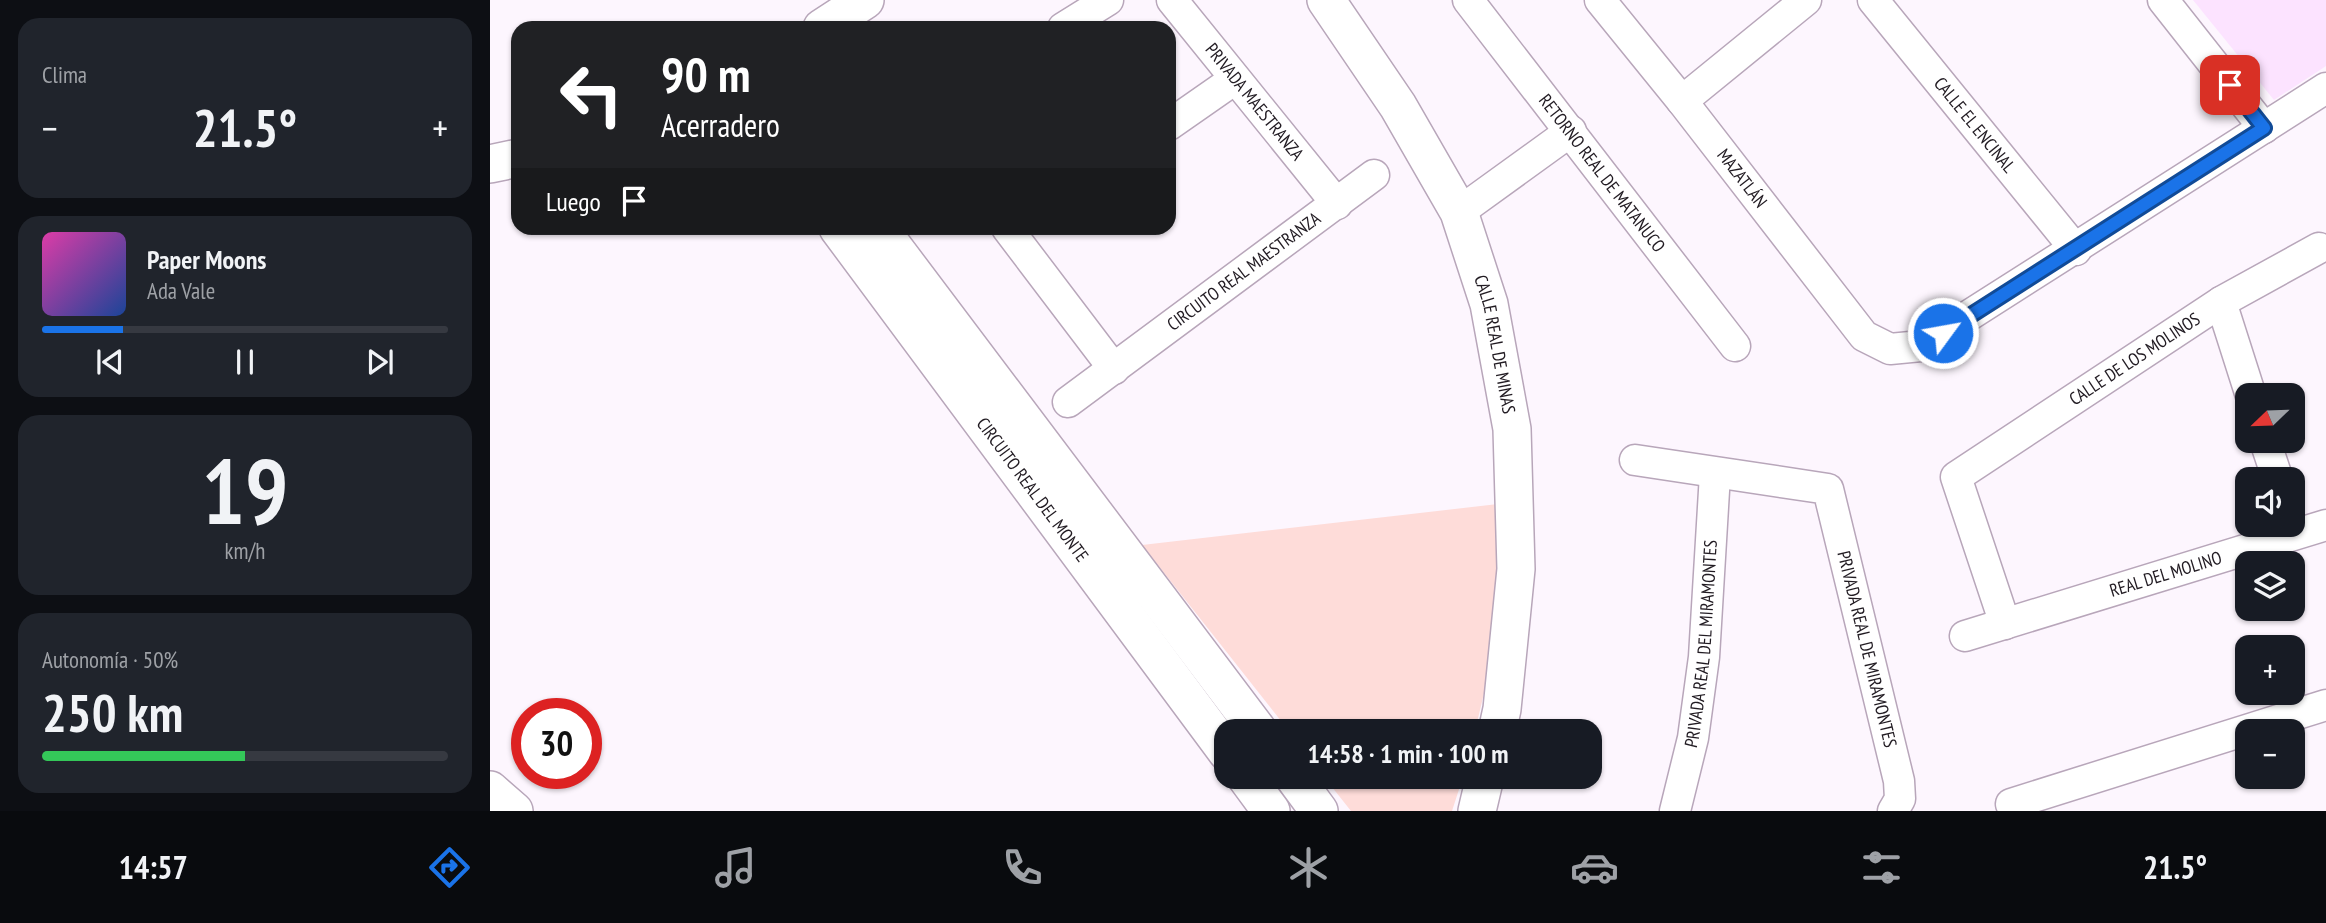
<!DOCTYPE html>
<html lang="es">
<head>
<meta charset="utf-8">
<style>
	:root { --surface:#171b24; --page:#20242c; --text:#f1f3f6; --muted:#9ea1a6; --line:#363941; --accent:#1a73e8 }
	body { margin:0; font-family:"PT Sans Narrow",sans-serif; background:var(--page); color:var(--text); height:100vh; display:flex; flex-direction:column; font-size:26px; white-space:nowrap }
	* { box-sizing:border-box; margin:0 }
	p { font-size:23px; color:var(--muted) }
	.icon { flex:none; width:38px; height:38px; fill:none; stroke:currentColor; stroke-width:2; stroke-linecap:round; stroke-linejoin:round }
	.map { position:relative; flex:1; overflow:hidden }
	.drawer { display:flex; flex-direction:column; gap:18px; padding:18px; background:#0d0f14; width:490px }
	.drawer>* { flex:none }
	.top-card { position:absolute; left:21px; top:21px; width:665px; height:214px; border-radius:21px; box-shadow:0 2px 5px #0004; background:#202124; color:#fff; overflow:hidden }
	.needle { width:46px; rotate:247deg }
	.tools { position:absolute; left:1745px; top:383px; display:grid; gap:14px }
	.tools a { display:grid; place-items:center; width:70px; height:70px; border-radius:14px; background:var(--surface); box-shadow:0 2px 5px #0004; font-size:35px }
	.speed { position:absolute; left:21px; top:698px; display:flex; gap:14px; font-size:35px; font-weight:700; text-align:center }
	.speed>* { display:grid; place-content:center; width:91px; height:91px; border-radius:50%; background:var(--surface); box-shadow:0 2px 5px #0004; line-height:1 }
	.speed .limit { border:10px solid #d22; background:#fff; color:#111 }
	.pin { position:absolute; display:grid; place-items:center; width:60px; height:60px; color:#fff; margin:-30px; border-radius:14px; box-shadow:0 4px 10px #0006 }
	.me { position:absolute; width:77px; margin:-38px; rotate:58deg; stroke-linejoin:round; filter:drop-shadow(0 0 5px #0008) }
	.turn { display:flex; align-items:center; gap:24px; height:147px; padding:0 35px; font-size:32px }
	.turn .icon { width:91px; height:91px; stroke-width:2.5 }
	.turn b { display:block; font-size:49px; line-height:60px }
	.then { display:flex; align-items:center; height:66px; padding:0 35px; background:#0003; gap:14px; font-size:26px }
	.big { font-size:52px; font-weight:700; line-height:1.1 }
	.drawer .tile { flex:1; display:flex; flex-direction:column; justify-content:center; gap:10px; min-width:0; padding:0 24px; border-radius:21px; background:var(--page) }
	.drawer .dial { align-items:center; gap:0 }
	.dial b { font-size:91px; line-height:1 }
	.song { display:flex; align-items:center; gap:21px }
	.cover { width:84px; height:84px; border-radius:10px; background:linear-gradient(135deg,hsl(320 70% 55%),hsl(220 70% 35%)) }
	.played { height:7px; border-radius:4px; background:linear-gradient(90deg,var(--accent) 20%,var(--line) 20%) }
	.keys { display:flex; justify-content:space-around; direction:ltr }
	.heat { display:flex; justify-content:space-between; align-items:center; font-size:38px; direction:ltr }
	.charge { height:10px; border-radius:5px; background:linear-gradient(90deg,#34c759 50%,var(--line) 0) }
	.trip { position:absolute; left:724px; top:719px; width:388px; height:70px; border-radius:21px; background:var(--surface); box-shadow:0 2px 5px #0004; font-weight:700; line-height:70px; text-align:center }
	.menu { display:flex; height:112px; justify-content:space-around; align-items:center; background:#090b0e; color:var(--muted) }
	.menu .icon { width:49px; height:49px }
	.menu .active { color:var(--accent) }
	.menu b { font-size:32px; color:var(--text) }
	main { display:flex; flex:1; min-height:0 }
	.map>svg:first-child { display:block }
	.built { fill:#fce3ff }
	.green { fill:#fedcd9 }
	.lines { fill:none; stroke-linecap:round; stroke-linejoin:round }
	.minor-casing { stroke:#b8a6ba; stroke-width:33 }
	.tertiary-casing { stroke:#b8a6ba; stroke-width:40 }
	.minor { stroke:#fff; stroke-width:30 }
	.tertiary { stroke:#fff; stroke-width:37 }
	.route-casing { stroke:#114b97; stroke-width:18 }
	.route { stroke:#1a73e8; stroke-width:12 }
	.labels { text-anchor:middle; stroke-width:5; stroke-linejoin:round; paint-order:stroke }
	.street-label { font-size:18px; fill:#211b22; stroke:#fff }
</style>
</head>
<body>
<main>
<section class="drawer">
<div class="tile"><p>Clima</p>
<div class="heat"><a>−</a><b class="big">21.5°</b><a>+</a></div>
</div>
<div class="tile">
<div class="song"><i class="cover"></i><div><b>Paper Moons</b><p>Ada Vale</p></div></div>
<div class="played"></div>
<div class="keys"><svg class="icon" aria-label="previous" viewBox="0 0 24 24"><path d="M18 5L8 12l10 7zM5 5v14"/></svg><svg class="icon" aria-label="pause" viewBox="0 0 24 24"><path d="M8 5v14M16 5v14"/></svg><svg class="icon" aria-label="next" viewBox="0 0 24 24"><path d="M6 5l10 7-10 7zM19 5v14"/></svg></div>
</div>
<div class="tile dial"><b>19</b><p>km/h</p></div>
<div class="tile"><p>Autonomía · 50%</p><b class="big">250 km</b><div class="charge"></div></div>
</section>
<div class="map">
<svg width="1836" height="811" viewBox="0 0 1836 811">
	<rect width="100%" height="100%" fill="#fdf6fe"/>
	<path class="built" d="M1703,0h133v66l-52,34z"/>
	<path class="green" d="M1008,504v68l-8,96 -15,63h-186l-147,-186z
		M834,777h139l-11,34h-101z"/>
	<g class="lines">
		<g class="minor-casing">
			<g id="minor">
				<path id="s1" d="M682,0l165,204"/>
				<path id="s2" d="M978,0l267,346"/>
				<path id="s3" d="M1110,0l82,101 182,235 26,13 31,-3 405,-258"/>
				<path id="s4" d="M1383,0l203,250"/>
				<path d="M1673,0l101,128"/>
				<path d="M573,28l45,-28"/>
				<path d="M1192,101l124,-101"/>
				<path d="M679,125l66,-46"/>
				<path d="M969,212l112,-81"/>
				<path d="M517,228l107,141"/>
				<path d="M1731,302l30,94"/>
				<path id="s5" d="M578,402l306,-227"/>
				<path d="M1775,441l13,39"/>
				<path id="s6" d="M1145,460l193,29 71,292 1,18 -7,12"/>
				<path id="s7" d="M1515,624l-49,-147 265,-175 98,-54"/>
				<path id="s8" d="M1475,636l361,-111"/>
				<path d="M1521,804l315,-99"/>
				<path id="s9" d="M1185,811l18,-73 11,-81 11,-183"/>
			</g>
		</g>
		<g class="tertiary-casing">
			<g id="tertiary">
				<path id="s10" d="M836,0l72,106 61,106 30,92 23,125 4,140 -14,140 -5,23"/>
				<path d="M332,28l43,-28"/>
				<path d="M0,164l28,-6"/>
				<path id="s11" d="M348,228l389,524"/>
				<path d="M389,228l380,504"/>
				<path d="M756,777l25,34"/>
				<path d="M804,777l25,34"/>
				<path d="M0,790l24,21"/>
				<path d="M987,811l8,-34"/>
			</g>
		</g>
		<use href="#minor" class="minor"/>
		<use href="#tertiary" class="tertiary"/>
	</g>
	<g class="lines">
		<g class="route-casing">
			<path id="route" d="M1453,333l321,-205 -34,-43"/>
		</g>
		<use href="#route" class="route"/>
	</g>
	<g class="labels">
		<g class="street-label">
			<text dy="6" stroke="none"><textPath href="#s1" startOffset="131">PRIVADA MAESTRANZA</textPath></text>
			<text dy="6" stroke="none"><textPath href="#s4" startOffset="161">CALLE EL ENCINAL</textPath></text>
			<text dy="6" stroke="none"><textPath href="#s2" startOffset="219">RETORNO REAL DE MATANUCO</textPath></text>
			<text dy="6" stroke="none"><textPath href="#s3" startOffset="228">MAZATLÁN</textPath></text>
			<text dy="6" stroke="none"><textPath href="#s5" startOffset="219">CIRCUITO REAL MAESTRANZA</textPath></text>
			<text dy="6" stroke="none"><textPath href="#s10" startOffset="388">CALLE REAL DE MINAS</textPath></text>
			<text dy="6" stroke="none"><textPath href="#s7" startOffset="369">CALLE DE LOS MOLINOS</textPath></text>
			<text dy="6" stroke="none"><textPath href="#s11" startOffset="326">CIRCUITO REAL DEL MONTE</textPath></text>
			<text dy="6" stroke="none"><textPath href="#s8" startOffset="210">REAL DEL MOLINO</textPath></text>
			<text dy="6" stroke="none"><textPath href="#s9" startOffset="170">PRIVADA REAL DEL MIRAMONTES</textPath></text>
			<text dy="6" stroke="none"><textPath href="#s6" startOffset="360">PRIVADA REAL DE MIRAMONTES</textPath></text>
		</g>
	</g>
</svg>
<div class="tools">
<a><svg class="needle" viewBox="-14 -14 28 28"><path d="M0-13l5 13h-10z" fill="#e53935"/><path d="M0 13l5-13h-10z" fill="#9ea1a6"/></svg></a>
<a><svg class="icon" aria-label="sound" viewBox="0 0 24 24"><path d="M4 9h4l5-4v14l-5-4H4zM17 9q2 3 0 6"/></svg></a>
<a><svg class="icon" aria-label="layers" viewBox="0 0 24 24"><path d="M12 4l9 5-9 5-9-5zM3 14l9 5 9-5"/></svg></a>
<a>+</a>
<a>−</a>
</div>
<div class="speed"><div class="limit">30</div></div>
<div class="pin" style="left:1740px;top:85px;background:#d93025"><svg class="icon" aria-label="arrive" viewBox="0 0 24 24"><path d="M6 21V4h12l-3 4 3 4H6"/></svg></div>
<svg class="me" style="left:1453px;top:333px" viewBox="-20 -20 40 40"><circle r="17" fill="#1a73e8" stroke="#fff" stroke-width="3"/><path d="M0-11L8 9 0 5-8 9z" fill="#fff"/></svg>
<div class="trip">14:58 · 1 min · 100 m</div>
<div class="top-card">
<div class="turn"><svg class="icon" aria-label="left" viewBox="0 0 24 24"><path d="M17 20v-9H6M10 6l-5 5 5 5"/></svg><div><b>90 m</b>Acerradero</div></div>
<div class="then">Luego<svg class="icon" aria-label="arrive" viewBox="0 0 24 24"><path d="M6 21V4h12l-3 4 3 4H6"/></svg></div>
</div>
</div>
</main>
<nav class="menu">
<b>14:57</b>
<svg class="icon active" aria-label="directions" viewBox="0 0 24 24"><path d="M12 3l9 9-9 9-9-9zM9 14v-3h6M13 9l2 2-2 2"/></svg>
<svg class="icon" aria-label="music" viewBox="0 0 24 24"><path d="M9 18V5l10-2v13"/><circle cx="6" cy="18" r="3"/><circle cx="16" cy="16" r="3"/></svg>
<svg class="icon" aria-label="phone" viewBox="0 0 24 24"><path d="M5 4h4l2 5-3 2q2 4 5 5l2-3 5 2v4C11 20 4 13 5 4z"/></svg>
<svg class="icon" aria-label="climate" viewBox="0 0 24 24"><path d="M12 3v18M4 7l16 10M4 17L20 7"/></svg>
<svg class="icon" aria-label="car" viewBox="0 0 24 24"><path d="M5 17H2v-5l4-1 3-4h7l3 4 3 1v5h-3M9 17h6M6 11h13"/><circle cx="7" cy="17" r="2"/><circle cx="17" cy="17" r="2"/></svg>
<svg class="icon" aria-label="filters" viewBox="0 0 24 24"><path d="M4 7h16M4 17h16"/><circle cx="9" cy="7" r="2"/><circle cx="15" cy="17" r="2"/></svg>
<b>21.5°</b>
</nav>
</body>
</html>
